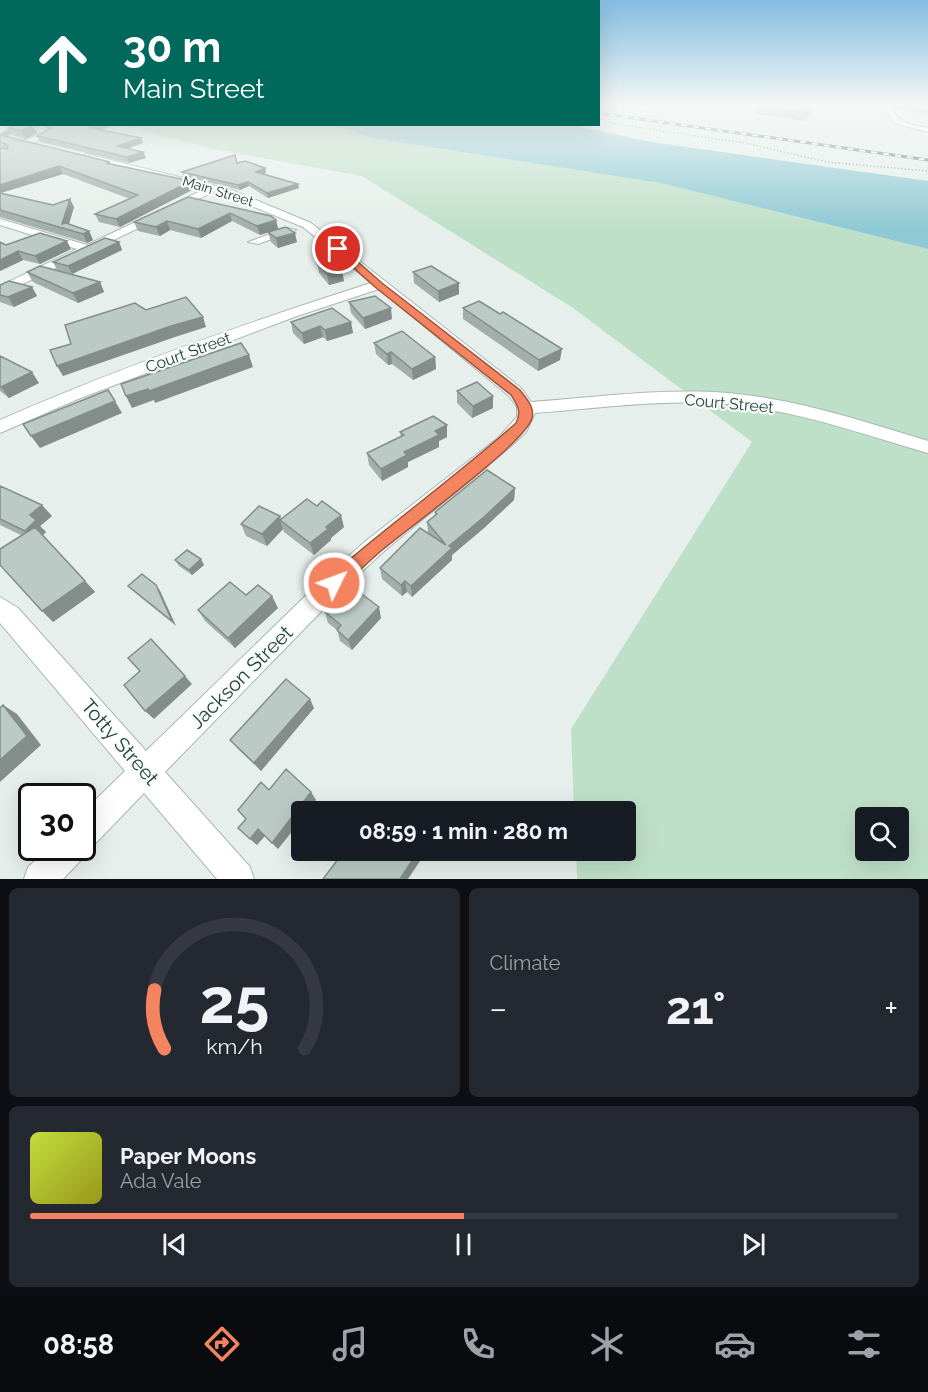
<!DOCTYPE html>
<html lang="en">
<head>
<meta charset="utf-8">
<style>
	:root { --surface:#171b24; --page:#242831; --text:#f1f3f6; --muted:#9ea1a6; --line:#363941; --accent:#f4845f }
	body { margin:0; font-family:Raleway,sans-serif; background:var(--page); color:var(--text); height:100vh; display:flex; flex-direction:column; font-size:22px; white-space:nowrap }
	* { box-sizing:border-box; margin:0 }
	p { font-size:20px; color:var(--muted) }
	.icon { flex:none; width:33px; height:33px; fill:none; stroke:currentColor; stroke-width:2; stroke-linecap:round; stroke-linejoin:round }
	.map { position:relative; height:879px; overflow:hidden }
	.details { display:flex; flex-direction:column; gap:9px; padding:9px; background:#0d0f14; flex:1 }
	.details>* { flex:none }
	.banner { position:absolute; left:0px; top:0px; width:600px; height:126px; box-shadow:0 6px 24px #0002; background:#00695c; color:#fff; overflow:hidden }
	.controls { position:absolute; left:855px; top:807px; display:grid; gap:12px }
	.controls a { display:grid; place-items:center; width:54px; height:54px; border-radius:6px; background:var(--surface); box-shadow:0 6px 24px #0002; font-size:30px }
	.speed { position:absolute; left:18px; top:783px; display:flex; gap:12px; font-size:30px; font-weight:700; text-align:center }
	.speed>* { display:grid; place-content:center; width:78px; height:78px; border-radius:50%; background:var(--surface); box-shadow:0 6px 24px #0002; line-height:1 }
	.speed .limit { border:3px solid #111; border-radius:9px; background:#fff; color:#111 }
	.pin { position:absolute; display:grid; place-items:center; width:51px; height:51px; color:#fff; margin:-26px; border:3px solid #fff; border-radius:50%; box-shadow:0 2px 6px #0007 }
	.me { position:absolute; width:66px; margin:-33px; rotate:48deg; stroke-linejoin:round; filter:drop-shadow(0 0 4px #0008) }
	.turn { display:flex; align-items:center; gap:21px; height:126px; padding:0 24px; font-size:27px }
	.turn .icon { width:78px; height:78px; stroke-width:2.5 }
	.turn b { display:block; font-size:42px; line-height:51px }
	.big { font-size:45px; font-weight:700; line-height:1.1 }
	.details .widget { flex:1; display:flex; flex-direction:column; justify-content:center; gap:9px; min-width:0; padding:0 21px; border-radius:9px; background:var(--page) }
	.details .dial { align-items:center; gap:0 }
	.dial svg { height:156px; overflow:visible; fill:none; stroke:var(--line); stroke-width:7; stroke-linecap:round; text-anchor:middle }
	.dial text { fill:var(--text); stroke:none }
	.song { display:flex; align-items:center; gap:18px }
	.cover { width:72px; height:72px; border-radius:9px; background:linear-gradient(135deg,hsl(70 70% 55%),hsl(60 70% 35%)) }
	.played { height:6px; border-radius:3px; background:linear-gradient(90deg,var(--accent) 50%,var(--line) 50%) }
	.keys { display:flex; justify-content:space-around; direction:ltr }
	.heat { display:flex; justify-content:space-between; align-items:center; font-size:33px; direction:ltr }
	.details .tiles { flex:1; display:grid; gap:9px; grid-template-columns:1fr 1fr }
	.widget:last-child { grid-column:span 2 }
	.trip { position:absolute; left:291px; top:801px; width:345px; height:60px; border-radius:6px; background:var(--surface); box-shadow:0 6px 24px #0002; font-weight:700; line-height:60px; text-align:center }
	.menu { display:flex; height:96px; justify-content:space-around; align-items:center; background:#090b0e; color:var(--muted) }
	.menu .icon { width:42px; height:42px }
	.menu .on { color:var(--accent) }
	.menu b { font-size:27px; color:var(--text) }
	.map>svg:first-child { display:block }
	.green { fill:#bfe0c8; fill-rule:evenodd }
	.water { fill:#8ec9d4 }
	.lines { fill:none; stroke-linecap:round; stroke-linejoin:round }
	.minor-casing { stroke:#a8b8b2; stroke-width:2 }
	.major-casing { stroke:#c2cac8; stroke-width:2 }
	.path { stroke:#86b3a5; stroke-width:1.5; stroke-dasharray:1.5 2; stroke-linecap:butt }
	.minor { fill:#fff; fill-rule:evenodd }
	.major { fill:#6aa596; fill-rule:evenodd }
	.rail-casing { stroke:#5f7d75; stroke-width:3 }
	.rail { stroke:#f7fbf9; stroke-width:2; stroke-dasharray:6; stroke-linecap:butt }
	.wall { fill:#a1aea9 }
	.shaded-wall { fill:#838d89 }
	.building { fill:#bbcac4; stroke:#838d89; stroke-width:1.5 }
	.route { fill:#f4845f; stroke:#9f563e; stroke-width:1.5 }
	.labels { text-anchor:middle; stroke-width:4.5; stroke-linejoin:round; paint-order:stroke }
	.far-street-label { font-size:14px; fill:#24423a; stroke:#f7fbf9 }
	.street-label { font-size:16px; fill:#24423a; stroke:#f7fbf9 }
	.near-street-label { font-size:20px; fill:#24423a; stroke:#f7fbf9 }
</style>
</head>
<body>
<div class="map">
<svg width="928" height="879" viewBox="0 0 928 879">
	<rect width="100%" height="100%" fill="#e6efeb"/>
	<path class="green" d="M121,125h213l38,13 288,45 268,66v630h-351l-1,-28 50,-1v-38l-52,-1 -3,-82 181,-287 -179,-134 -211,-132 -149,-27zM866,818h32v32h-32z"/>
	<path class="water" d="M334,125h238l79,17 277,39v68l-268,-66 -288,-45z"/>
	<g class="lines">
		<g class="minor-casing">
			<path id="minor" d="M645,105h8l-7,6h-4z
				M882,105h7c8,17 22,20 39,23v4l-34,-9z
				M37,127l14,6 -23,13h-6v-4l19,-9z
				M86,154l146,36 79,33 210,165 10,14c66,-5 131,-14 197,-9 68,6 135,28 200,48v12c-66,-19 -132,-43 -200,-49 -65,-5 -129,4 -193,9l-9,19 -16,15 -127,105 -41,38 -177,182 85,95 4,12h-37l-73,-86 -51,53 -6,3 -5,10 -19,20h-39l4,-12 21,-19h33v-35l43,-42 -125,-148v-26l18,11 128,143 180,-175 41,-36 131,-102 19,-21v-10l-8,-11 -130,-107 -82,27 -219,83 -78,34v-13c121,-53 246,-97 371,-137l-68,-56 -88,-36 -215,104v-9l77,-37 -77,-24v-6l87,26 118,-56 -122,-30z
				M287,228l9,2 -38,14 -10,-2z"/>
		</g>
		<g class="major-casing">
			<path id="major" d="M19,124h10l-29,15v-5z"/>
		</g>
		<path class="path" d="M656,114l11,9 -8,4 1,2
			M598,118l18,6 134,20 77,18 101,9"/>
		<use href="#minor" class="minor"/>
		<use href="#major" class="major"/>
		<g class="rail-casing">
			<path id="rail" d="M598,113l330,47"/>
		</g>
		<use href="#rail" class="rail"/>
	</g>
	<path class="wall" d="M755,105h58l-8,16 -49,-7 2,-7h-4z
		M893,105h29l6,2v9l-14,-5 -20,-2z
		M42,124h73l-14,6 40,8 2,5 -14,5 17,10 -17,5 -89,-21 -3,-6 11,-6z
		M8,128l29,5 -12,6 -13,-4z
		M0,135l111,29 83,25 -74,38 -21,-5 -4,-8 35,-15 -67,-25 -62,19 52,12 21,2 -5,17 20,7 4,9 -6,3 -87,-26v-69l2,1 -2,-1z
		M237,163l28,5 1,5 -3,1 36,14 -31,10 -19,-12 -9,4 -57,-14 -1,-4z
		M188,197l88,23 2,9 -18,6 -28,-14 -31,17 -31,-8 -10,6 -22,-5 -4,-9z
		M268,232l29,10 -19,6 -7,-6z
		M0,242l6,3 65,4 -31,15 -17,-4 -23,11z
		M119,242l3,8 -50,24 -15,-4 -4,-8z
		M317,263l27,18 -15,4 -10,-12z
		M27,272l73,10 4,10 -26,11 -45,-21z
		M413,272l46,22 -20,8 -25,-19z
		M0,285l32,2 5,9 -23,11 -14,-5z
		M349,302l43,17 -27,10 -14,-16z
		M463,308l37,6 60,46 -22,11 -75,-52z
		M291,322h60l2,11 -26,8 -4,-4 -19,7 -11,-11z
		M374,343l61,14 1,12 -23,11 -21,-16 -4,1 -12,-11z
		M0,356l39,27 -30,15 -9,-7z
		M457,391l36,5v12l-21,10 -15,-15z
		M400,432l47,5 -8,4v6l-31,15v5l-26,14 -13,-16 -2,-12 34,-16z
		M0,486l52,30 -12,10 6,6 -3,3 52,57 -42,30 -32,-87 -21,-10z
		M515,488l-1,12 -30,28 -32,27v5l-40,37 -5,-5 -5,4 -20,-17 -2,-11 48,-35 -1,-11 8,-7v-3z
		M281,519l63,8 -13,11v2l-17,15 -30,-23 -1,-3 -16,17 -21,-10 -5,-12z
		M175,560l29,5 -12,10 -13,-9z
		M156,585l4,6 16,35 -43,-35 -5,-5z
		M246,595l32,13 -43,40 -30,-27 -7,-11z
		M325,612l56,6 -29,32 -12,-9 -3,-11 -9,-7z
		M314,708l-53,63 -23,-22 -8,-9z"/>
	<path class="shaded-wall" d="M99,124h16l-23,10 -2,-6z
		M33,125l4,8 -12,6 -4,-8z
		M141,138l2,5 -23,8 -3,-5z
		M143,152l3,6 -17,5 -2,-6z
		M59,166l4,8 -63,19v-8z
		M265,168l1,5 -9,3 -1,-4z
		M191,181l3,8 -74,38 -4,-8z
		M248,182l1,4 -9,4 -2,-5z
		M298,184l1,4 -31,10 -1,-5z
		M70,199l4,8 -7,23 -5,-6z
		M230,213l2,8 -31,17 -3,-9z
		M276,220l2,9 -18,6 -3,-9z
		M167,221l3,9 -10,6 -4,-9z
		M89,231l4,9 -6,3 -4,-9z
		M295,233l2,9 -19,6 -2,-10z
		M67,241l4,8 -31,15 -5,-8z
		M119,242l3,8 -50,24 -4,-8z
		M18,251l5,9 -23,11v-11z
		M342,270l2,11 -15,4 -2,-11z
		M100,282l4,10 -26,11 -5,-10z
		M459,283v11l-20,8 -1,-11z
		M32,287l5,9 -23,11 -6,-10z
		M391,308l1,11 -27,10 -2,-11z
		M203,317l3,10 -31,10 -112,39 -6,-10 114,-40z
		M351,322l2,11 -26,8 -2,-11z
		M320,326l3,11 -19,7 -2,-11z
		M562,349l-2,11 -22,11 1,-11z
		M391,352l1,12 -4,1 -1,-11z
		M249,355l4,12 -98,36 -1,-3 -22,8 -6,-12z
		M435,357l1,12 -23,11 -1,-11z
		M32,372l7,11 -30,15 -8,-11z
		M493,396v12l-21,10 1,-12z
		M115,401l7,12 -82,35 -9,-12z
		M447,425v12l-8,4v6l-31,15v5l-26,14 -1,-12 54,-38z
		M515,488l-1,12 -30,28 -32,27v5l-40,37 -1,-11 38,-40z
		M42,505l10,11 -12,10 6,6 -10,10 -11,-11 5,-16z
		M341,515l3,12 -13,11v2l-17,15 -4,-12 16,-16z
		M280,516l2,6 -2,-2 3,9 -16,17 -5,-12z
		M201,559l3,6 -12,10 -3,-5z
		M85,581l10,11 -42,30 -11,-11z
		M405,581l2,11 -5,4 -1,-11z
		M156,585l4,6 16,35 -4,-5z
		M272,596l6,12 -43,40 -7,-10z
		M379,607l2,11 -29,32 -4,-10z
		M185,676l7,8 -38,35 -9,-8z
		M310,699l4,9 -53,63 -7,-8z
		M3,705l14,9 24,31 -41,37v-22z
		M311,792l5,8 -9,12h-5v7l-24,30 -6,-6z
		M258,829l7,7 -8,9 -7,-6z
		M419,850h4l1,5 -16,24h-8z"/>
	<path class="building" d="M759,105h53l-4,8 -50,-7z
		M922,105l6,2v5l-12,-4 -20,-3z
		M18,124h15v1l-12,6 -13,-3z
		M45,124h54l-9,4 51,10 -24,8 26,6 -16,5 -90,-21 14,-8z
		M0,135l110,27 -4,1 85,18 -75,38 -21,-5 43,-19 -79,-29 -59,19v-37l7,1 1,-4 -8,-3z
		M235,155l2,8 8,-2 20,7 -9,4 42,12 -31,9 -19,-11 -10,3 -56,-13z
		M0,193l53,12 17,-6 -8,25 4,-1 23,8 -6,3 -83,-24z
		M188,197l83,19 5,4 -19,6 -27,-13 -32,16 -31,-8 -11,6 -22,-5z
		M286,227l9,6 -19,5 -8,-6z
		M40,233l27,8 -32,15 -17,-5 -18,9v-18l6,3z
		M105,238l14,4 -51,24 -15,-4z
		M331,259l11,11 -15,4 -10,-11z
		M40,266l60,16 -27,11 -46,-21z
		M431,266l28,17 -21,8 -25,-19z
		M9,281l23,6 -24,10 -8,-2v-10z
		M375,296l16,12 -28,10 -14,-16z
		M186,297l17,20 -32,9 -114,40 -7,-16 21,-6 -6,-19 70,-22 11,7z
		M479,301l21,13 3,-2 59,37 -23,11 -76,-52z
		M332,308l19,14 -26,8 -5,-4 -18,7 -11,-11z
		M402,331l33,26 -23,12 -21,-17 -4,2 -13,-11z
		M241,343l8,12 -100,36 -1,-2 -22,7 -5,-12z
		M0,356l32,16 -31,15 -1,-1z
		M477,382l16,14 -20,10 -16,-15z
		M108,390l7,11 -84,35 -8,-12z
		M433,416l14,9 -12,6 4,4 -35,17 3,3 -26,14 -14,-16 37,-18 -4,-3z
		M487,470l28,18 -31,29 -35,29 3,2 -41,38 -6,-5 -4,4 -21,-17 40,-40 26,17 -19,-23 10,-8 -2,-2z
		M0,486l42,19 -12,10 6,5 -11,11 -25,-12z
		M307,499l10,7 5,-5 19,14 -15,12 2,2 -18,14 -30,-23z
		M259,506l21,10 -18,18 -21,-10z
		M35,527l50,54 -43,30 -42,-46v-16z
		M187,550l14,9 -12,11 -14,-10z
		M142,574l14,11 16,36 -44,-35z
		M230,582l16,13 12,-10 14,11 -44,42 -30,-28z
		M351,586l28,21 -31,33 -11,-10 4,-5 -16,-13z
		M151,639l34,37 -40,35 -21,-26 16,-14 -12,-13z
		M286,679l24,20 -56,64 -24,-23z
		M3,705l24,31 -27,24v-52z
		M286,769l25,23 -39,51 -14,-14 -8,10 -12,-11 8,-9 -8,-9 23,-28 8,8z
		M345,850h41l5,6 4,-6h24l-19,29h-77z"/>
	<linearGradient id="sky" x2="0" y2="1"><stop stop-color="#84bce0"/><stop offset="0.46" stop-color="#f4f8f6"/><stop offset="1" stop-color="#f4f8f6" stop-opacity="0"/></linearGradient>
	<rect width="928" height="229" fill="url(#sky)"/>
	<path class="route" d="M335,247h6l41,36 138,107c6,8 15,17 12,28 -6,25 -125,111 -151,133 -14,12 -27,25 -41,38l-6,2 -6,-2 -2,-6 2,-5c61,-54 128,-101 188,-155 6,-12 1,-18 -5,-28l-136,-108 -40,-36z"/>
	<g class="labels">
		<g class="far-street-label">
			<text transform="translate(218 191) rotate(17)" y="5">Main Street</text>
		</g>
		<g class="street-label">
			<text transform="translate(188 352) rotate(-20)" y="6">Court Street</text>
			<text transform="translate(729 403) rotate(5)" y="6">Court Street</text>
		</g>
		<g class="near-street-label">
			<text transform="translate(241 677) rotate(-45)" y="7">Jackson Street</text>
			<text transform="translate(120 742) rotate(49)" y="7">Totty Street</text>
		</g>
	</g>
</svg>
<div class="controls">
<a><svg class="icon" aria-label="search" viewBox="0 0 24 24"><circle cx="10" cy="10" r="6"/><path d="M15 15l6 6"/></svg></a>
</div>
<div class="speed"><div class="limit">30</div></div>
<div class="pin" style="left:338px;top:249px;background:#d93025"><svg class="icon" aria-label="arrive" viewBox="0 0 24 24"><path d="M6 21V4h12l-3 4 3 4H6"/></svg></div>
<svg class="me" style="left:334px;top:583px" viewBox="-20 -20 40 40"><circle r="17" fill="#f4845f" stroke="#fff" stroke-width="3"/><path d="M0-11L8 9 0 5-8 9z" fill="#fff"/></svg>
<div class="trip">08:59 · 1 min · 280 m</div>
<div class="banner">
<div class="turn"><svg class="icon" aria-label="ahead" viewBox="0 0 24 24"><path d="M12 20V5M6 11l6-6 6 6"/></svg><div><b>30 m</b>Main Street</div></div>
</div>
</div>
<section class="details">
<div class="tiles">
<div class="widget dial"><svg viewBox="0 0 100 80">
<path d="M14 69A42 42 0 1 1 86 69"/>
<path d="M14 69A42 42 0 0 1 9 39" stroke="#f4845f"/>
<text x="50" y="56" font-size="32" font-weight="700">25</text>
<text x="50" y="72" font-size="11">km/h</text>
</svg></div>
<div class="widget"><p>Climate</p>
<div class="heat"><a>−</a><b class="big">21°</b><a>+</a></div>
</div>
<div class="widget">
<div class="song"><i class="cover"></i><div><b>Paper Moons</b><p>Ada Vale</p></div></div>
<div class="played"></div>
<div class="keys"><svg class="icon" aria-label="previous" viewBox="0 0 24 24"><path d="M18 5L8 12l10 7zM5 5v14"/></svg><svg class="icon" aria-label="pause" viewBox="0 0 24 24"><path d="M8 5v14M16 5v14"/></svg><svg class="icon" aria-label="next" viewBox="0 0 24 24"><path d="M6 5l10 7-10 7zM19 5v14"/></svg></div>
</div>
</div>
</section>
<nav class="menu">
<b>08:58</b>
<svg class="icon on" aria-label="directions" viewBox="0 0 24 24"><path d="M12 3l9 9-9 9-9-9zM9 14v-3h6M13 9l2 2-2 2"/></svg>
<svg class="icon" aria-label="music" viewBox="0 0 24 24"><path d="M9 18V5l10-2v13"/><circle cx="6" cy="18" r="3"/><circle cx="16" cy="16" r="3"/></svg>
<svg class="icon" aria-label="phone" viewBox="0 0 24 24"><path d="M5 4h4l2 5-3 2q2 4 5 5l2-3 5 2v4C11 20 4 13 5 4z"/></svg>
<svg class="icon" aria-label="climate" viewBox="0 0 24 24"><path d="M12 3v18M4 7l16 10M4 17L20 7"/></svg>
<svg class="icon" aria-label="car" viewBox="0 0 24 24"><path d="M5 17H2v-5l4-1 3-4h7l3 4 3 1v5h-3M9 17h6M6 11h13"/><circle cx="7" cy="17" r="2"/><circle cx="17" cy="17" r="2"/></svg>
<svg class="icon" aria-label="filters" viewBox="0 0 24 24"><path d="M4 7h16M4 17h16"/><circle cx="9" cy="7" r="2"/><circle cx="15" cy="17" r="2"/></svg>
</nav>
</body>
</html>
